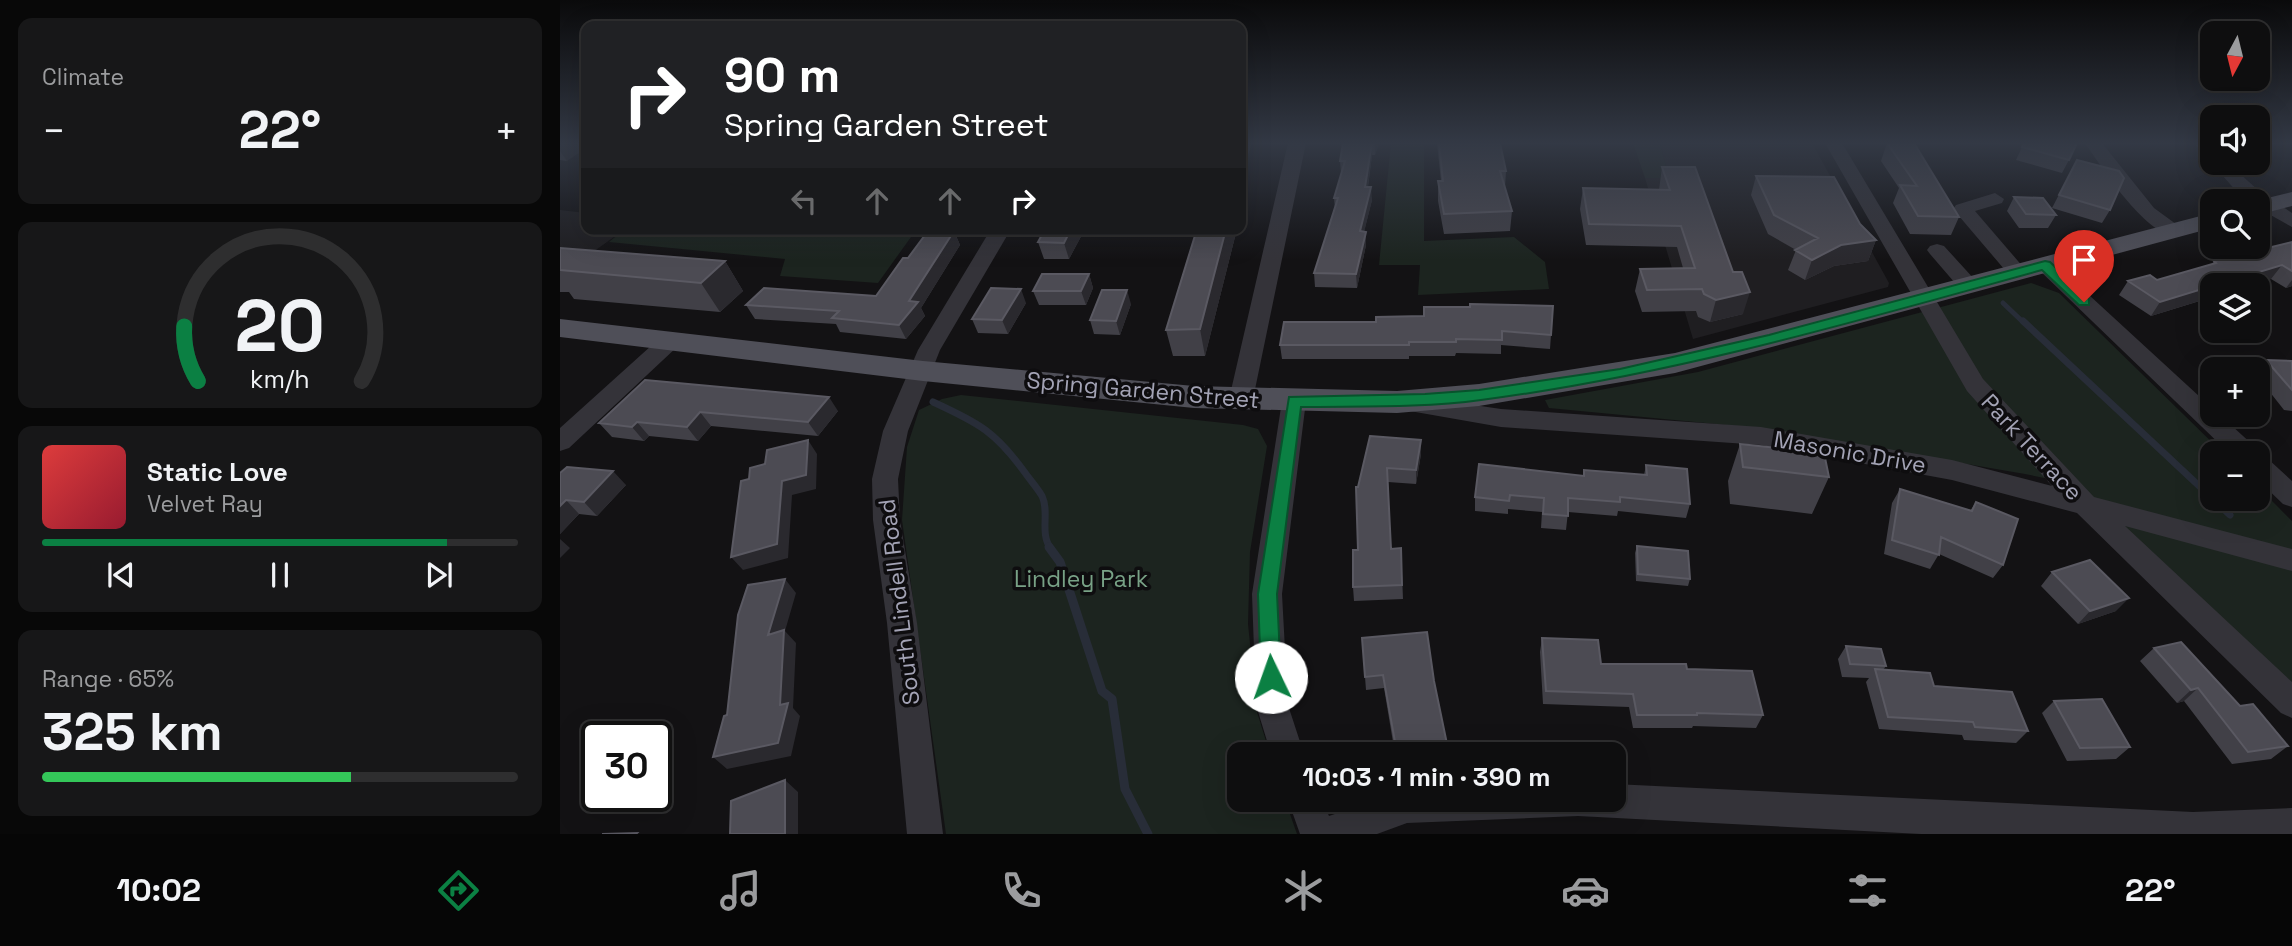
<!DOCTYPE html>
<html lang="en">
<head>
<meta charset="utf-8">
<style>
	:root { --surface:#0e0e0f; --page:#171718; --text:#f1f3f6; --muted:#9b9c9e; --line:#2e2e2f; --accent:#0b8043 }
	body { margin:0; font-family:"Space Grotesk",sans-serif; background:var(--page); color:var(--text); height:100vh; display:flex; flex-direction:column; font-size:26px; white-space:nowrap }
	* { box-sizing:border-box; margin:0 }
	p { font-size:23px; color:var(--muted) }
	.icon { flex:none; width:38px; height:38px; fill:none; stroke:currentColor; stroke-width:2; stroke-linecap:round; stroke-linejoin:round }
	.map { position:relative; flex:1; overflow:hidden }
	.side { display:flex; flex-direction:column; gap:18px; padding:18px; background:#080808; width:560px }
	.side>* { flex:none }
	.top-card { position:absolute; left:21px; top:21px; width:665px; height:214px; border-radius:14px; box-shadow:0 7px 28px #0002,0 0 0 2px var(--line); background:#202124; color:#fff; overflow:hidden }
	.needle { width:46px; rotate:187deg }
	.tools { position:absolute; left:1640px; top:21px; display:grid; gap:14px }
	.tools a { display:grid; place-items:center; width:70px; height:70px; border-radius:14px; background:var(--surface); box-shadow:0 7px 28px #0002,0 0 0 2px var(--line); font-size:35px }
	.speed { position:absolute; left:21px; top:721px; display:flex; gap:14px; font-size:35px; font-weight:700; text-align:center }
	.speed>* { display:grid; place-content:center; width:91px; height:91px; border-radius:50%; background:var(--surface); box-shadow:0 7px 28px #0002,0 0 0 2px var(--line); line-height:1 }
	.speed .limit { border:4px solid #111; border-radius:10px; background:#fff; color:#111 }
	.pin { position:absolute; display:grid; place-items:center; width:60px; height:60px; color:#fff; margin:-72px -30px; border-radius:50% 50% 50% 0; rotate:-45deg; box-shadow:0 0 7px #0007 }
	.pin .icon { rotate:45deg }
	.me { position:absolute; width:77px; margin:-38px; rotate:357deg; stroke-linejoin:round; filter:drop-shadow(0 0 5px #0008) }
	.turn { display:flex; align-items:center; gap:24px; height:147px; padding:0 28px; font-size:32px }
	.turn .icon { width:91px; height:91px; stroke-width:2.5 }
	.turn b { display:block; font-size:49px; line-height:60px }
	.lanes { display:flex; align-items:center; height:66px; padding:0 28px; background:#0003; justify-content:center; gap:35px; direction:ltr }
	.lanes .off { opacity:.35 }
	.big { font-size:52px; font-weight:700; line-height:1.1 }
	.side .widget { flex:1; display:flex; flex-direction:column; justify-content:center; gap:10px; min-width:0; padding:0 24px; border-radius:14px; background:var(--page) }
	.side .dial { align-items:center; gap:0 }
	.dial svg { height:182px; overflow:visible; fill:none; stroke:var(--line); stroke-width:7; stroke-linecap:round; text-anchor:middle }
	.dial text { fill:var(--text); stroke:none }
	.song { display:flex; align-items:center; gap:21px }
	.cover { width:84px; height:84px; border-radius:10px; background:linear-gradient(135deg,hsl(0 70% 55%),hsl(350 70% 35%)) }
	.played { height:7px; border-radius:4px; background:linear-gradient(90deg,var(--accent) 85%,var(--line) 85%) }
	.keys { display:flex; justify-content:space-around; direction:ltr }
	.heat { display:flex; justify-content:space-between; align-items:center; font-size:38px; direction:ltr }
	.charge { height:10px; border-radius:5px; background:linear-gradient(90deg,#34c759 65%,var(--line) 0) }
	.trip { position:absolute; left:667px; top:742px; width:399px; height:70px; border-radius:14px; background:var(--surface); box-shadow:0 7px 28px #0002,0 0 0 2px var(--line); font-weight:700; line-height:70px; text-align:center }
	.tab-bar { display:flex; height:112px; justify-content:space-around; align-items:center; background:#060606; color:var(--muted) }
	.tab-bar .icon { width:49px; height:49px }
	.tab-bar .on { color:var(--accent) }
	.tab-bar b { font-size:32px; color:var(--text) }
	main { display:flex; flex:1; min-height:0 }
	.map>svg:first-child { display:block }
	.built { fill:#1f1e21 }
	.green { fill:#1c241f }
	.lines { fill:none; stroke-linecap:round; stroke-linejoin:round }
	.stream-far2 { stroke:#282d38; stroke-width:5 }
	.stream-far1 { stroke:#282d38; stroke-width:7 }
	.stream { stroke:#282d38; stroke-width:9 }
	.minor { fill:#343339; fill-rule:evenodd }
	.major { fill:#4f4f58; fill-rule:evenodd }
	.wall { fill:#414047 }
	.shaded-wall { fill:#2a292e }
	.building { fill:#4c4b53; stroke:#5a5962; stroke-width:2 }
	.route { fill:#0b8043; stroke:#07532c; stroke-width:2 }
	.labels { text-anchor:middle; stroke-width:7; stroke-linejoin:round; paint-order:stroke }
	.street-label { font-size:23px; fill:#a3a3b5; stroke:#0e0d0f }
	.park-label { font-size:23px; fill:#78a286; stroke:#0e0d0f }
</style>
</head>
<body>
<main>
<section class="side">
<div class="widget"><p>Climate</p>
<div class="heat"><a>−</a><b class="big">22°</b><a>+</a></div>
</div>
<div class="widget dial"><svg viewBox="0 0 100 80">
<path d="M14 69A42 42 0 1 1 86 69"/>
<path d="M14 69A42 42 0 0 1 8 45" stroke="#0b8043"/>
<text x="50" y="56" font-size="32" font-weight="700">20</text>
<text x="50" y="72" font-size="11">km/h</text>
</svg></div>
<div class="widget">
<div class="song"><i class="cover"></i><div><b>Static Love</b><p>Velvet Ray</p></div></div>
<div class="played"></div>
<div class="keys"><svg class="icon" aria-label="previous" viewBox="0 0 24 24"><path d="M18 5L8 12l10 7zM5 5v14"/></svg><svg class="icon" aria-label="pause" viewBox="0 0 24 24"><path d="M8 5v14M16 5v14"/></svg><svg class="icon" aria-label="next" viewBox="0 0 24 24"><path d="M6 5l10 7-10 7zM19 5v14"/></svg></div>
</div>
<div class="widget"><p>Range · 65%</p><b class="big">325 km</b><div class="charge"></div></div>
</section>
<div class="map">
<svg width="1732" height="834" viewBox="0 0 1732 834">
	<rect width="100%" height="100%" fill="#131214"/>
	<path class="built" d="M1100,143h152l77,140 -1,4 -195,52 -48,-161h24z
		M0,210l26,3v16h39l-43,31 -22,-2z"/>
	<path class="green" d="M831,143h33v98l90,-4 31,25 4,27 -131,6 2,-30h-41z
		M1073,143h27l9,35h-24z
		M65,229h164l122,8 -33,46 -98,-7 5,-17 -176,-17z
		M1471,283l28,10 164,160h-11v46h46v-12l34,34v168l-214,-204 -53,-11 -267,-46 -209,-20 -4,-8 153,-28z
		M401,395l282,30 15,4 9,17 -17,106 -2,72 9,88 13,42h-31v46h46l12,34h-351l-44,-314 5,-73 12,-37 23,-11z"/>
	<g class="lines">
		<path class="stream-far2" d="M1443,303l21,20"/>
		<path class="stream-far1" d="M1463,321l189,177
			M373,402c46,21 63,30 93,72 5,7 12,15 16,22 8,17 -3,37 9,53
			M1653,499l17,16"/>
		<path class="stream" d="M489,547l11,15 42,129 10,8 13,90 23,45"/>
		<path class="minor" d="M728,143h18l-53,256 -4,6 -8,2 -8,-2 -4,-6z
			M1265,143h17l141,236 111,118 198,52v22l-167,-45 167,156v36l-11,-5 -204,-200 -125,-33 -191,-35 -260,-18 -97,-17 -3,-6 3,-6 9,-2 88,13 260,18 191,33 100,26 -85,-95z
			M1525,143h17l52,65 26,19 3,4 -3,4c-30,8 -79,-69 -95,-92z
			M1634,143h18v20h16l31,28 33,22v14l-34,-19v-7h-10l-11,-9z
			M1435,193l9,6 -2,4 -27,8 49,57 3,4 -3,4h-14l-57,-67 3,-4z
			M431,229h20l-71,121 -32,81 -10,48 2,41 17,103 26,211h-36l-20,-211 -14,-103 -1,-41 11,-48 35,-81z
			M1377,244l7,2 31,34 4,5 -4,5h-14l-31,-36 -3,-4 3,-4z
			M1485,259l7,2 160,147v7h8l34,31 4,7h-29l-191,-184 -3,-4 3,-4z
			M110,334l8,2 3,5 -3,5 -109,102 -9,3v-23l102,-92z
			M734,393l9,2 3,6 -24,193 6,111 16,49h-33l-15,-49 -4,-111 30,-193 3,-6z
			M1698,455l9,3 25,23v26l-9,-3 -25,-24z
			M1054,784l579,28 99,-4v26h-371l-343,-18 -171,7 -30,11h-77l-12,-34h34l7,16 47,-16h238z"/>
		<path class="major" d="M1732,192v14l-34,9v-14h-3z
			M1652,213v15l-537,145 -196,33 -82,7 -203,-5 -271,-27 -363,-44v-18l363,42 271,25 203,5 82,-7 196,-31z"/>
	</g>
	<path class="wall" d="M0,143l7,18 -7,-1z
		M681,143h11l-4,11h-3l-3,20h-1z
		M783,143h36l-4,12h-3l-4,32 4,13 -8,31 2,14 -9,43 -42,-1 -1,-14 21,-64 -1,-11 7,-25 -1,-12z
		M877,143h63l6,28 -1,16 7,24 -2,20 -66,3 -6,-33v-20h3z
		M1327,143l72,74 -8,18 -41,-1 -17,-31 6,-15 -18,-27z
		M1464,143l45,17 -7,13 -46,-13z
		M1517,160l33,50 -8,13 -50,-15z
		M1102,167l81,147 -33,8 -12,-5 -2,-6 -54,1 -7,-21 5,-22 43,-1 -6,-21 -91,-2 -6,-36 3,-21 76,2z
		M1196,176l104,48 16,16 -8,21 -34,5 -29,14 -17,-10 8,-20 -28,-16 -17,-39z
		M1454,197l42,18 -8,13h-29l-12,-17z
		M485,229h40l-16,30h-25l-6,-17z
		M634,229h43l-32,127h-32l-7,-26 29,-95z
		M394,231l6,14 -39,63 4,8 -19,23 -66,-7 -4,-8 -81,-5 -9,-14 130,-9 32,-38z
		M1732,242v44l-6,2 -15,-9 -120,37 -32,-21 9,-14 29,-1 55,-16 2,-3z
		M0,248l165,13 18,30 -23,21 -146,-13 -5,-7h-9z
		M529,274l4,14 -7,17h-47l-6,-14z
		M466,303l-18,31 -30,-1 -6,-14z
		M571,304l-11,31 -26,-1 -4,-14z
		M816,322l175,13 -1,14 -49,-4v9l-45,-1 -1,3h-46v3h-127l-2,-14z
		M1706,360l26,1v50l-8,-1 -26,-33v-7z
		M85,380l193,31 -20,25 -107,-10 -13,15 -49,-5 -5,5 -32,-4 -13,-14z
		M861,440v14l-5,30 -28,-2 3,67 10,-1 2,51 -49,2 -1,-14 5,-37v-63z
		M1180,444l89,33 -17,37 -82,-10 -2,-23z
		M1086,465l44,39 -4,14 -68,-7 -1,5 -49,-4 -2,18 -25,-2 1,-16 -34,-3v5l-33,-3v-14l108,-21 1,-6 60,5z
		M0,473l66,12 -29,31 -18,-2 -19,20z
		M1340,489l70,22 6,-9 27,63 -10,13 -54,-24 -9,15 -46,-15 8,-51z
		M1077,546l53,33 -2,7 -52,-5 -1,-28z
		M1492,572l64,39 -38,13 -37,-38z
		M802,638l72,43 13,63v10h-52l-11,-66 -18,2z
		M982,638l59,26 86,5 76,46 -7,13 -63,-2 -1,2h-59l-4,-21 -86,-3 -3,-52z
		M1286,646l40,20 -3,4 51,16 94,45 -12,12 -52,-3 -2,-5 -83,-6 -13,-47 3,-4 -27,-1 -4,-18z
		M1594,648l86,58 48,40 -17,13 -39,5 -48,-63 -7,2 -37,-42z
		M1494,701l76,46 -14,12 -49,2 -25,-48z"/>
	<path class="shaded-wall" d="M0,143h26v5l-19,13 -7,-10z
		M681,143h2l2,11 -3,20 -1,-12z
		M687,143h5l-4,11z
		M812,143v12l-6,45 -1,-13z
		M815,143h4l-4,12z
		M811,187l1,13 -11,45 -1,-14z
		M511,229h14l-16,30 -5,-16z
		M666,229h11l-32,127 -5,-27z
		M394,231l6,14 -39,63 4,8 -19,23 -7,-14 10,-24z
		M806,232v13l-9,43 -1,-14z
		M1316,240l-8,21 -34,5 -29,14 7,-20 29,-15z
		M165,261l18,30 -23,21 -19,-29z
		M1722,265l-11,14 -21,6h-34z
		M529,274l4,14 -7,17 -5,-14z
		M1732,280v6l-6,2z
		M1652,286v11l-61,19 9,-14z
		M461,289l5,14 -18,31 -6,-14z
		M567,290l4,14 -11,31 -4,-14z
		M1190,292l-7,22 -33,8 6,-22z
		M269,397l9,14 -20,25 -10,-14z
		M140,412l11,14 -13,15 -11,-14z
		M77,422l12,14 -5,5 -12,-14z
		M248,440l9,14 -1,35 -24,6 -4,63 -45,12 -12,-13 51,-76z
		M861,440v14l-5,30v-14z
		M53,471l13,14 -29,31 -13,-14z
		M6,500l13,14 -19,20v-28z
		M0,539l10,9 -10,10z
		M225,579l11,14 -11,38 11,12 -3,65 7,8 -9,40 -64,13 -14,-12 67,-52 -12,-70z
		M1569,598l-13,13 -38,13 12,-13z
		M1638,688l-14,13 -7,2 14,-13z
		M225,780l13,12v42h-13z"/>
	<path class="building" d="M783,143h29l-7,44h6l-11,44 6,1 -10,42 -42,-1 24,-75h-4l11,-37h-5z
		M879,143h61l6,28h-6l12,40 -68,3 -6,-33h5z
		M1327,143h27l45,74 -41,-1 -18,-31 17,1z
		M1464,143h53l-8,17 -47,-13z
		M1517,160l42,11 5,7 -14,32 -51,-15z
		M1102,167h33l38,105h9l8,20 -34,8 -12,-6 -2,-5 -55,1 -7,-21 55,-1 -14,-42 -92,-2 -6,-36 87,2z
		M1196,176l78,1 26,47 16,16 -35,5 -29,15 -17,-10 23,-12 -44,-23z
		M1454,197l29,1 13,17 -30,-1z
		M485,229h26l-7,14 -26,-1z
		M637,229h29l-26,100 -34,1z
		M368,231h26l-45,70 9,1 -19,23 -67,-7 7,-7 -93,-6 18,-17 112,8 27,-38h5z
		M1732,242v29l-10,-6 -66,20h-4v1l-52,16 -32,-21 22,-6 7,5 59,-17 -2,-2z
		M0,248l165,13 -24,22 -141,-13z
		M482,274h47l-8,17h-48z
		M431,288l30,1 -19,31 -30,-1z
		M542,290h25l-11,31 -26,-1z
		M910,304l83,2 -2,29 -49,-4v9l-46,-1v3h-47v3h-129l4,-23h92v-5l48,-1v-9h46z
		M1706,360l26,1v29z
		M85,380l184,17 -21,25 -108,-10 -13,15 -50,-5 -5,5 -33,-4z
		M810,436l51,4 -5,30 -29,-2 4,81 10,-1 1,37 -49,2v-37h5l-2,-63h2z
		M248,440l-2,35 -24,6 -5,63 -46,13 10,-76 8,-2 1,-11 15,-4 2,-14z
		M1180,444l84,9 5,24 -86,-10z
		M919,464l105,12v-6l63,5 -1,-10 41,4 3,35 -70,-7v5l-52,-4v18l-25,-2 1,-16 -34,-3 -1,6 -34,-4z
		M7,467l46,4 -29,31 -18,-2 -6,6v-33z
		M1340,489l72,22 4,-9 42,17 -15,46 -62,-28 -2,18 -47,-15z
		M1077,546l51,5 2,28 -52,-5z
		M1530,560l39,38 -39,13 -38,-39z
		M225,579l-17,56 16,-5 -4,75 8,-2 -10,40 -65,14 11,-41 3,-1 11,-100 10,-30z
		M867,632l7,49 13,63 -50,9 -14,-78 -18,2 -3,-39z
		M982,638l56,2 3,24h85l1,5 65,2 11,44 -66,-2v2h-60l-4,-21 -87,-3z
		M1621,642l59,64 13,-2 35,42 -40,6 -50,-64 -7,2 -37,-42z
		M1286,646l35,3 5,17 -36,-2z
		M1315,669l55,4 4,13 78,6 16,39 -53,-4 -2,-5 -85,-5z
		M1542,699l28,48 -50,1 -26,-47z
		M225,780v54h-55l1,-33z
		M77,833l-1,1h-34z"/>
	<linearGradient id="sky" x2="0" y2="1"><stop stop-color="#0a0a0b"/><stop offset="0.55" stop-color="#333945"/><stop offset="1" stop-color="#333945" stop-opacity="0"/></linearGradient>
	<rect width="1732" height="260" fill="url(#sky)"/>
	<path class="route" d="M1485,261l5,1 39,37v6h-10l-37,-35c-185,51 -369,105 -561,130 -59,8 -120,6 -180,7l-24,187 4,83 -3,7 -7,3 -7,-3 -3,-7 -3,-83 31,-197 136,-3 54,-4 141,-21 149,-34z"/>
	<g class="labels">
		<g class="street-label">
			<text transform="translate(583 390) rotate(5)" y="8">Spring Garden Street</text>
			<text transform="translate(1472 447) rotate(47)" y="8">Park Terrace</text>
			<text transform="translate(1290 452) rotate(10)" y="8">Masonic Drive</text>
			<text transform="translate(339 602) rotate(-97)" y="8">South Lindell Road</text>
		</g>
		<g class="park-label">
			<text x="521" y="587">Lindley Park</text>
		</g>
	</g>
</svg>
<div class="tools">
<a><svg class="needle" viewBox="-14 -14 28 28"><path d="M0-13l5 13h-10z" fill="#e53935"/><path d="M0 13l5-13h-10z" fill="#9b9c9e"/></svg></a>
<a><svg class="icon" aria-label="sound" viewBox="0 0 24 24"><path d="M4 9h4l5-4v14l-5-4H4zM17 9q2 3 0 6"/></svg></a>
<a><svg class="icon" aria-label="search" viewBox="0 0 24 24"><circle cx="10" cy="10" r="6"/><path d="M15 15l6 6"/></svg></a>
<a><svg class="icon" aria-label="layers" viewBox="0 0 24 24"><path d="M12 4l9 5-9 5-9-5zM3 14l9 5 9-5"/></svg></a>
<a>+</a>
<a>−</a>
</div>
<div class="speed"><div class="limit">30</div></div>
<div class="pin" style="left:1524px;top:302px;background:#d93025"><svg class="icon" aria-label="arrive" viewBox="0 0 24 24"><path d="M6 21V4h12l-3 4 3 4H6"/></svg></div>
<svg class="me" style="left:711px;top:677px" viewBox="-20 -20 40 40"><circle r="19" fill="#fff"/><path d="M0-13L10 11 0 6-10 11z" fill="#0b8043"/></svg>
<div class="trip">10:03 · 1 min · 390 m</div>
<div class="top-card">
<div class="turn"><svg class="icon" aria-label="right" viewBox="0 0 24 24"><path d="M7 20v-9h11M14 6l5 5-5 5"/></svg><div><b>90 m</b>Spring Garden Street</div></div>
<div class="lanes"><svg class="icon off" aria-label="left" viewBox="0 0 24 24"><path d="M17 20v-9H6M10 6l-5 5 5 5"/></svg><svg class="icon off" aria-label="ahead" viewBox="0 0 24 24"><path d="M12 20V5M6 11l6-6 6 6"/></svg><svg class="icon off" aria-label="ahead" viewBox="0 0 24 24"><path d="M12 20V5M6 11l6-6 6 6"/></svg><svg class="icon" aria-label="right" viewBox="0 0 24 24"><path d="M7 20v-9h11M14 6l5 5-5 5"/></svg></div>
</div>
</div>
</main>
<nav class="tab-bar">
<b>10:02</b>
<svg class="icon on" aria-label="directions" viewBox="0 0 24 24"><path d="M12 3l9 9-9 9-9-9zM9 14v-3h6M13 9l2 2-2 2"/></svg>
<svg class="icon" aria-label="music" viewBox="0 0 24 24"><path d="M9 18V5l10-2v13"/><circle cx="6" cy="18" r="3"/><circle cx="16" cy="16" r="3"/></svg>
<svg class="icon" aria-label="phone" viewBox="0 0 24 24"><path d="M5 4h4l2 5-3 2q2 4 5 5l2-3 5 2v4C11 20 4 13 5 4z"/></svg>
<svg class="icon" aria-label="climate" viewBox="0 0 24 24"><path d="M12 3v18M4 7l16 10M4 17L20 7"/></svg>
<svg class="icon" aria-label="car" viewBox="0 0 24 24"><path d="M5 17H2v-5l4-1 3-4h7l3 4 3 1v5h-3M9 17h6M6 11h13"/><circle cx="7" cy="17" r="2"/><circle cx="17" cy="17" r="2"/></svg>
<svg class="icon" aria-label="filters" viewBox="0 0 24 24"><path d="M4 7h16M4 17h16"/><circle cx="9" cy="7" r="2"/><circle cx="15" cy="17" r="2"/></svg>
<b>22°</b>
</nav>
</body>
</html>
